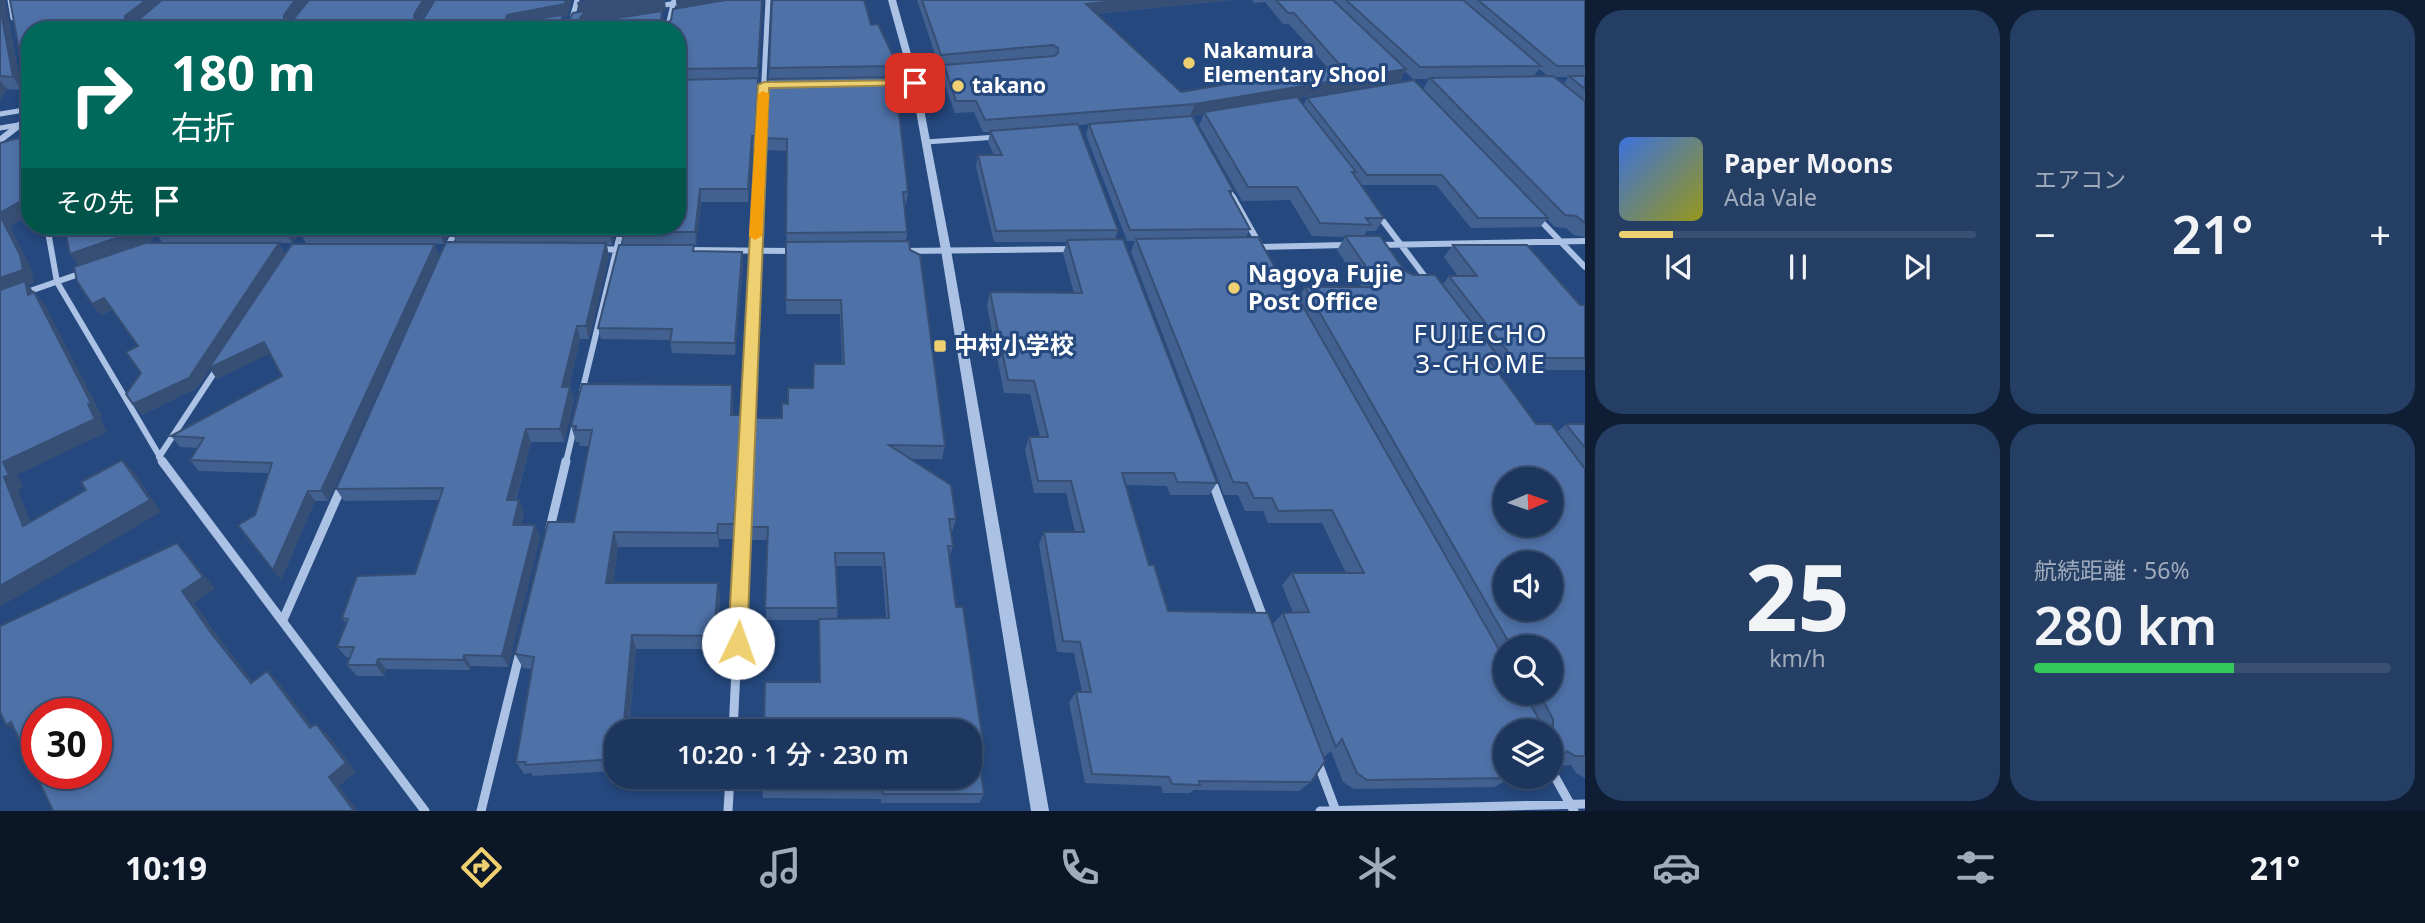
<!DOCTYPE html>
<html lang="ja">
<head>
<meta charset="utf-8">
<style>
	:root { --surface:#1c365e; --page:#253e64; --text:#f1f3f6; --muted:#a0abbc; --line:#3a5073; --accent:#efd070 }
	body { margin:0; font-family:"Noto Sans","Noto Sans JP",sans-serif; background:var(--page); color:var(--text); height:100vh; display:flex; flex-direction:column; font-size:26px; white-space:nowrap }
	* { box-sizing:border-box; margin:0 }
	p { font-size:23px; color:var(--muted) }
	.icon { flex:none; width:38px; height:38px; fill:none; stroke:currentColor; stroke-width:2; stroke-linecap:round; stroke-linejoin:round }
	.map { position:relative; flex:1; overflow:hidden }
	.side { display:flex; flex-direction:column; gap:10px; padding:10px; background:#0f1e34; width:840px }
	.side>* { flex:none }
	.banner { position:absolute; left:21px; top:21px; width:665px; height:214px; border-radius:28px; box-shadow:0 4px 10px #0003,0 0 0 2px var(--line); background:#00695c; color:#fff; overflow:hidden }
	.needle { width:46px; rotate:88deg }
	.controls { position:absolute; left:1493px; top:467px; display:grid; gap:14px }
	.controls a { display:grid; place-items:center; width:70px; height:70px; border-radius:50%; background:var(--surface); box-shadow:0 4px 10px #0003,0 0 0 2px var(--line); font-size:35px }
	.speed { position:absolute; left:21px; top:698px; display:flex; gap:14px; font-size:35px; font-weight:700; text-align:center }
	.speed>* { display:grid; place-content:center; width:91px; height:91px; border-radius:50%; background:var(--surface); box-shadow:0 4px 10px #0003,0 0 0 2px var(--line); line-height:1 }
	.speed .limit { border:10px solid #d22; background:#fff; color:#111 }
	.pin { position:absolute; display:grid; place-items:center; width:60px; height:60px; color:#fff; margin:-30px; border-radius:14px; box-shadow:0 4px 10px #0006 }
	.me { position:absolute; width:77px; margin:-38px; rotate:3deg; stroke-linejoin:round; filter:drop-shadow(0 0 5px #0008) }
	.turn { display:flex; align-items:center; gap:24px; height:147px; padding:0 35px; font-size:32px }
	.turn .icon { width:91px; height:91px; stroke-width:2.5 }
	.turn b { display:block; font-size:49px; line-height:60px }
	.then { display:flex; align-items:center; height:66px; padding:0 35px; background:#0003; gap:14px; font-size:26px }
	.big { font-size:52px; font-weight:600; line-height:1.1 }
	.side .widget { flex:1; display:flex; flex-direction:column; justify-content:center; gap:10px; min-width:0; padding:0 24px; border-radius:28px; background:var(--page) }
	.side .dial { align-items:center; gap:0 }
	.dial b { font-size:91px; line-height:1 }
	.song { display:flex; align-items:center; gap:21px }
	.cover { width:84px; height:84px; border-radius:10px; background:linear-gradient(135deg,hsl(220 70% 55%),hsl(60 70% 35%)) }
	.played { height:7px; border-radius:4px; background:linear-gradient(90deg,var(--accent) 15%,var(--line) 15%) }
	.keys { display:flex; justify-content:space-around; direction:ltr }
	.heat { display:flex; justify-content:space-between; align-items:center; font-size:38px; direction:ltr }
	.charge { height:10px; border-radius:5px; background:linear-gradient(90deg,#34c759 56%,var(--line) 0) }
	.side .tiles { flex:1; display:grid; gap:10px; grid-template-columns:repeat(2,1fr) }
	.trip { position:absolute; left:604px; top:719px; width:378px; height:70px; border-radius:28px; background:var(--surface); box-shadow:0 4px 10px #0003,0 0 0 2px var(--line); font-weight:600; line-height:70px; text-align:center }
	.dock { display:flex; height:112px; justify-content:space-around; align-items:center; background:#0b1626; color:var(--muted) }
	.dock .icon { width:49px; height:49px }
	.dock .active { color:var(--accent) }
	.dock b { font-size:32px; color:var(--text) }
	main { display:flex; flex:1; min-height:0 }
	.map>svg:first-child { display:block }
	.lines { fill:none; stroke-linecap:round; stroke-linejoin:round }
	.minor-far2 { stroke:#abc2e5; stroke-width:5 }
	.minor-far1 { stroke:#abc2e5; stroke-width:6 }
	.minor { stroke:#abc2e5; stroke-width:9 }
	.tertiary { fill:#abc2e5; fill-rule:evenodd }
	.wall { fill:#436190; fill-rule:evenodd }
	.shaded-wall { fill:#374f75 }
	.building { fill:#4e71a7; stroke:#374f75; stroke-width:2; fill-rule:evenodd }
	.route { fill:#efd070; stroke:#9b8749; stroke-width:2 }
	.slow { fill:#f59e0b }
	.poi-dot { fill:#efd070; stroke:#25487e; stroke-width:2.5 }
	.labels { text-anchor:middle; stroke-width:6; stroke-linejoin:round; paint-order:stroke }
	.far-poi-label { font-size:21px; font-weight:bold; fill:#fff; stroke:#25487e; text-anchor:start }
	.poi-label { font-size:24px; font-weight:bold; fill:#fff; stroke:#25487e; text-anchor:start }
	.neighbourhood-label { font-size:26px; letter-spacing:2px; fill:#fff; stroke:#25487e }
</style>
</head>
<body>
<main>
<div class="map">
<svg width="1585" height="811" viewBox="0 0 1585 811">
	<rect width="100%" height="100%" fill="#25487e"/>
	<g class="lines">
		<path class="minor-far2" d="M10,0l3,18
			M658,6l38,-6
			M569,30l8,-30
			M667,30l7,-30
			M23,71l7,33
			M913,74l37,-3
			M888,83h27
			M0,114l30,-5
			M0,128l30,-5
			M926,142l71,-5
			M1228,188l6,11
			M758,199l10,-199"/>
		<path class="minor-far1" d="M1233,197l27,48
			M1377,213l52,69
			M1538,218l47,49
			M47,226l10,56 106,180
			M1379,245l206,-4
			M1257,247l89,-2
			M447,248l11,-22
			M599,249l26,1
			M686,250l107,1
			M903,251l170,-2
			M24,293l58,-20
			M582,392l40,-166
			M159,457l59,-90
			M566,462l9,-38
			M746,462l13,-265"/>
		<path class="minor" d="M162,461l263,350
			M1212,481l52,139
			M550,528l16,-67
			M283,620l59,-134
			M733,732l13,-271
			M1318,763l18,48
			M1550,768l24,43
			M481,811l39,-159
			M728,811l2,-34
			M1320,811l265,-7"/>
		<path class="tertiary" d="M888,0h8l23,83 32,167 98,561h-18l-90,-561 -30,-167z
			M30,113v8l-30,23v-8z"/>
	</g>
	<path class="wall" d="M0,0l5,1 17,89 -15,-1 -7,11z
		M10,0h423l-12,21 146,-5 -5,1 1,4 4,2 99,-13 -4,1 1,10 4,2 4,-3 6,-12 -1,-8h86l-7,149h-2l-5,53h-47l-5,43h-73l-2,-13 56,-6v-196h-647v56l-6,-8z
		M917,0h315l-136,14 85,78 146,-25 -38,-43h-6l-18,-22 -11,1 -2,-3h333v237l-11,-2 -8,-7 -11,-1 -8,-8 -7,8 -69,1 -35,-43h-75l23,33 -8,13h-9l-3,5 41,35 38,13 6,-8h9l-14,-19 9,-12 127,60h5v65h-51l-2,3h-28l-7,-9 -2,4 41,56 21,8 9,-8h19v354l-9,-5 -5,-8 -14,1 -7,-4v-30h-45v45l6,1 -17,9 -140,2 -11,-7 -12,-31 -7,6 -13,25 -12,9 -105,-1 -4,3h-27l-2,-7 -76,-3 -16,-81 7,-10h6l-8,-39 -17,-1 -18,-108 5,-12h31l-9,-39h-32l-9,-43 4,-13h11l-10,-43 -26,-1 -17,-87 3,-14 84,1 -11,-40 4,-11h-73l-18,-76 2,-11h16l-6,-13 2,-10h-7l-9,-20 -19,1 -13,-36 2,-11h-5zM1539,69l9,7h-14zM1405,71l8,8h16l-6,10 -116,9 -4,7 -5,-7 102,-17zM1555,77h13l-4,7zM1204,114l-5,11 43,76 48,-1 22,36 33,1 -8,13 25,37h-57l-7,12 -12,-12 -40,-50 4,-8 -19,-34 2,-4 -144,-67 -3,11 41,106h8l-4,11 93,243h14l7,16h18l5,12h54l24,50h-54l-10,12 11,28h-10l-10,11 31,83 -136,-96 -19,-46 -23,-80 41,1 3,9h39l8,-12 -102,-244 3,-9 -39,-105 111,-9zM1505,648h45v45h-45z
		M871,25l23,41 -1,11 15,115 -2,12h-2l3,28 -1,9 39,205 -3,13h-32l46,60 -4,13h-1l2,14 -4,13 7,48 29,145 -6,10 5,32 -5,9h-98v-4l-118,-1 -1,-10 57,-106v-62h-53l1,-80h-18l-1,-13 34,-109 6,-14 25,-16 29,-24 -2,-50h-54l1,-163 -21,-1 3,-82zM836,566h46l4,52h-49l1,-10z
		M47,226h405l-8,18 -138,-1 -6,-10 -8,10 -130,-1 -6,-9 -7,10h130l6,11 154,1 -111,246h-13l-34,79 -26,-65 14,-42 -70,-2 -9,-11 8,-12 -18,-1 -9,-11 111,-60 -12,-23 -53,26 -7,-10 -13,19 -55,27 -9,-11 8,-31 -3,-27 -26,-36 -11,5 -9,-11 -13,-39 -14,-33 -11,3z
		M454,226h162l-4,19h-5l2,11 -20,83h-9l-11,48h1l4,13 -10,42h-33l-15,58h3l5,12 -3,13h14l5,12 -32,130 -37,-1 -1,4 -84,-1 -2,7h-27l-10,-11 3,-7 -4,-1 -9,-10 9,-24 -4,-5 73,-44 24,-74 -95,1 -8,-12 120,-247 -4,-11z
		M695,251l47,1 1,11 -8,92 -63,-2 -2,-13 -69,-1 -3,-11z
		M733,401v14h8l1,16 -7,108h-16v8h-101l-5,36h105l2,15 -4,51h-80l-7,83h-13v39l-83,5 -2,-3 -7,1 -8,-12 16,-93 -9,-1 -8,-14 59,-132 15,-76h-9l-1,-4h-3l-5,-16z"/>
	<path class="shaded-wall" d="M0,0h5l17,90 -9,-13 -13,-71z
		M146,0h22l-36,30 -7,-10v-4z
		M295,0h14l-20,30 -5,-8v-7z
		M423,0h10l-16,27 -3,-12z
		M566,0h6l-5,16 -5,1 3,13 -55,-4 -4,-6 1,-5z
		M590,0h75l1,10 -4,1 1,11 -81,8 -5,-28z
		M676,0h61l-60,9z
		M762,0v6l-3,74 -1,-12z
		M1127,0h105l-149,15 3,-11z
		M1406,69l-6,12 -195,32 -1,-1v2l-14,2 5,-12z
		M758,78v13l-3,58v-13z
		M0,80l7,9 -7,11z
		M752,136l1,13 -5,53v-13z
		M700,189l1,13 -5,43 -1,-13z
		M21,201l9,14 -20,11 21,42 3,15 -6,2 17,20 57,111 -2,1 7,15 -90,43 6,12 -5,3 19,48 -14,-12 -19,-49 -4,-182v-82z
		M47,226h22l3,3 -18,6z
		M142,226h19l-8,3 3,4 -8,10 -68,24 -10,-13z
		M288,226h17l-6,4 1,3 -8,10 -7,-13z
		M441,226h11l-8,18 -5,-13z
		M611,226h5l-4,19 -3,-13z
		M279,243l6,11 -21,88 7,11 -54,26 -7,-10 -13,19 -55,27 -9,-11z
		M606,243l3,13 -20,83 -3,-13z
		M435,244l4,11 -111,246 -7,-10z
		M742,252l1,11 -8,92v-12z
		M104,298l9,11 -12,6 -9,-11z
		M577,326l3,13 -14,61 -4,-13z
		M732,385l1,16 -1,30 -1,-16z
		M570,387l4,13 -10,42 -4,-13z
		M741,415l1,16 -7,108 -1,-15z
		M526,429l5,13 -19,70 -5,-12z
		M122,460l12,12 27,40 -161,95v-21z
		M308,491l7,10 -34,79 -8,-10z
		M519,500l5,12 -6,25 -5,-12z
		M718,524l1,15v8l-2,-14z
		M535,525l5,12 -32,130 -6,-11z
		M614,532l4,15 -7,50 -5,-14z
		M177,543l11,12 27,34 -21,14 29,40 39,50 -11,-10 -40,-50 -29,-42z
		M718,583l2,15 -4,51 -2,-13z
		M632,635l4,14 -7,83h-6z
		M464,655l7,11 -1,4 -7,-10z
		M378,659l8,10 -2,7 -8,-11z
		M267,671l11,10 43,57 -11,-10z
		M11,722l12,13 -17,-10z
		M316,724l11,10 29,38 -17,14 19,25h-4l-25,-34z"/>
	<path class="building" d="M10,0h136l-21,16v4h13l24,-20h133l-11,15v7h7l18,-22h114l-9,15 1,7 7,-1 13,-21h131l-1,4 -58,11 -1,5 4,3 52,-8v6l5,2 6,-10 83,-13 -72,13 -4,5 6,5 76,-12 -1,9 6,3 4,-3 2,-11 53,-9h36l-4,68 -81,1v-39h-647v49l-6,-1z
		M772,0h92l7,25 7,-1 15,32 1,10 -125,2z
		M922,0h205l-41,4 95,88 159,-27 -46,-52h-6l-12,-13h57l73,69 -211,35 -210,16 -9,-19h-20l-12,-36 110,-9 4,-3v-5l-5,-3 -112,10z
		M1346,0h117l78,66 -121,1z
		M1478,0h107v66h-28z
		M0,6l13,71 -13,-1z
		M1553,76l32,25v122l-9,-7 -11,-1 -135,-137z
		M1569,76h16v13z
		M895,77l13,115h-5l4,40 -121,1 1,-94 -22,-1 3,-59z
		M758,78l-3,58h-3l-4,53h-48l-5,43h-74l1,-6h55v-146z
		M1414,80l134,138h-70l-36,-43h-75l-60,-77z
		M1297,97l59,75h-4l32,46h-18l5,7 -51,-2 -23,-36h-49l-44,-75z
		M1192,116l40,72 1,3h-4l21,38 -120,1 -41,-106z
		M1078,124l40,106 -122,1 -18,-76h24l-12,-24z
		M30,135v79l-9,-13 -21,12v-70z
		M0,215l20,40 3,15 -23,8z
		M64,226h78l-3,4 -69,24z
		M155,226h133l-3,4 -132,-1z
		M302,226h139l-2,5 -140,-1z
		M454,226h157l-2,6 -157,-1z
		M1345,236h35l25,35 8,4h22l66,85h-12l47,64h15l34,45v287h-10l-8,-5 -6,6h-11v-25h-45v27h-4l4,8v10h5l1,1 -144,2 -10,-7 -15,-34 -6,8 -53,-134 26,-1 -17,-39h72l-32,-63 -54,1 -6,-13h-18l-7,-15 -14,-1 -97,-243 122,-2 28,50h6l213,373v33h19l20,35 9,-2v-7l-14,-26h11v-45h-38l-207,-361h75zM1505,480h45v45h-45zM1505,564h45v45h-45z
		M1123,239l94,244 -40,-1 -3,-9h-52l27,92h5l14,46 100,2 57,148 -14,21 -112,-1 1,4 -28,-1 -3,-7 -77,-3 -16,-82h15l-11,-50 -17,-1 -19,-109h40l-13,-51h-33l-9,-44h19l-14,-56 -26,-1 -18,-88 92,1 -15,-53z
		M909,241l1,9 10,5 25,191 -56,-1 62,40 5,34h-7l4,27h-5l8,61h7l16,108 6,37h-7l6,42h-101v-5l-121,-1v-11h208v-45h-206l1,-50h55l-1,-63 70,-1 -5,-65h-49l3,55h-73l3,-81h-20l4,-109h30v-15l6,1v-16h25l1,-24h30l-3,-64h-55v-58z
		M446,242l160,1 -20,83h-9l-15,61h8l-10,42h-34l-19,71h12l-6,25h22l-33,131 -38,-1 -1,5 -85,-1 -2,6h-29l7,-18h-17l11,-28 -6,-1 15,-42 58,-2 28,-86 -107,1z
		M145,243h134l-90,135 -56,26 -7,-10 15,-21 -15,-21 12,-6 -34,-48 -12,6 -15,-23 -3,-14z
		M292,244h143l-114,247h-13l-35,79 -35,-45 17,-10 17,-52 -82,-3 14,-22 -33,-2 111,-60 -18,-34 -55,26z
		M619,245h75l-1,6 49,1 -7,91 -65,-1 2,-13 -74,-1z
		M1453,245h74l53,60h5v53h-44l2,3h-28l-66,-85h28z
		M25,281l3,14 6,-3 57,111 -3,1 7,15 -92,43 6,13 -5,2 19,49 63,-36 -5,-8 41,-22 28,40 -150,86v-296z
		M582,384l150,1 -1,30h10l-7,109h-16l-1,9 -103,-1 -8,51h112l-4,53 -82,-1 -9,97h-7v27l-91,6 1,-3h-10l18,-105 -19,-3 33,-132h26l18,-92h-17l1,-4h-5z
		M1566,424h19v24z
		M177,543l26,34 -21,14 29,42 40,50 16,-12 43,57 6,-4 30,39 -17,14 25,34h-301l-42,-89 -5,3 -6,-13v-86zM37,714h59v60h-59z"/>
	<path class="route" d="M915,80h4v5l-150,3 -22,555 -2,6 -7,3 -7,-3 -3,-6 30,-558 6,-3z"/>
	<path class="slow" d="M763,91l6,3 -7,142 -7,4 -6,-4 9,-142z"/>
	<g class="poi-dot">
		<circle cx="1189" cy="63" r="7"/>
		<circle cx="958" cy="86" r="7"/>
		<circle cx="1234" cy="288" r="7"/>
		<rect x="933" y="339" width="14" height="14" rx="3.5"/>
	</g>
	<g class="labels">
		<g class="far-poi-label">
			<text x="1203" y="58">Nakamura<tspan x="1203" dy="24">Elementary Shool</tspan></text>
			<text x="972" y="93">takano</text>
		</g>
		<g class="poi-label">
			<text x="1248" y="282">Nagoya Fujie<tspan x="1248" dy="28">Post Office</tspan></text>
			<text x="954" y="354">中村小学校</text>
		</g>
		<g class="neighbourhood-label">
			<text x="1481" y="343">FUJIECHO<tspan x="1481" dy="30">3-CHOME</tspan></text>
		</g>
	</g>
</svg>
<div class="controls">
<a><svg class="needle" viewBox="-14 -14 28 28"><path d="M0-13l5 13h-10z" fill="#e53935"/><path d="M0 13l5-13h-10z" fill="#a0abbc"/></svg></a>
<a><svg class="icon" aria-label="sound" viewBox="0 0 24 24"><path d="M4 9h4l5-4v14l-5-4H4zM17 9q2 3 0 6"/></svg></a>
<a><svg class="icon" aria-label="search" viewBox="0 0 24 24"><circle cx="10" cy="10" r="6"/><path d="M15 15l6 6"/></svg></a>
<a><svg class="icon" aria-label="layers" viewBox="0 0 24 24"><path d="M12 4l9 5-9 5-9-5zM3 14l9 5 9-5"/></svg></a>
</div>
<div class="speed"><div class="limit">30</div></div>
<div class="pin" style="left:915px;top:83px;background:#d93025"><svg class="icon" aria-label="arrive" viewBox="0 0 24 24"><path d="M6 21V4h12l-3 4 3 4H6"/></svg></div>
<svg class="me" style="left:738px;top:643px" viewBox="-20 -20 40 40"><circle r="19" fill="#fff"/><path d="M0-13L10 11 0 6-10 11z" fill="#efd070"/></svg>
<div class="trip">10:20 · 1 分 · 230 m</div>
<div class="banner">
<div class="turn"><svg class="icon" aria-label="right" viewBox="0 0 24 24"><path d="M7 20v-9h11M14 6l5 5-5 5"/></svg><div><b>180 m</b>右折</div></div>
<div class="then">その先<svg class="icon" aria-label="arrive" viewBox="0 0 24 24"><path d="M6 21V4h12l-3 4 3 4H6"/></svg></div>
</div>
</div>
<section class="side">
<div class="tiles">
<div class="widget">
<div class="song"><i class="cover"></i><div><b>Paper Moons</b><p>Ada Vale</p></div></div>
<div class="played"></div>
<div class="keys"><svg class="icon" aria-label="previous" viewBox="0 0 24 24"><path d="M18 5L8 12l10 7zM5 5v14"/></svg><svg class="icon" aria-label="pause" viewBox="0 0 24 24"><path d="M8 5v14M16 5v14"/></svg><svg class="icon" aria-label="next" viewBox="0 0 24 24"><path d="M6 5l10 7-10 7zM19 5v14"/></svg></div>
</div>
<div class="widget"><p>エアコン</p>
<div class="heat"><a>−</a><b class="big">21°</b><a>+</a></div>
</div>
<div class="widget dial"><b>25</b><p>km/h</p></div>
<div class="widget"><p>航続距離 · 56%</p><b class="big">280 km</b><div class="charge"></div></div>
</div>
</section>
</main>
<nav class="dock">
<b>10:19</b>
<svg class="icon active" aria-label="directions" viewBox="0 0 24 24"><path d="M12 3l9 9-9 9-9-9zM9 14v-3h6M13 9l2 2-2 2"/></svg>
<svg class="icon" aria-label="music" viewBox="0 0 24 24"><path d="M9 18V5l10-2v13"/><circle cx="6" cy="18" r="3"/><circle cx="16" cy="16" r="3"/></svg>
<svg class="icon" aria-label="phone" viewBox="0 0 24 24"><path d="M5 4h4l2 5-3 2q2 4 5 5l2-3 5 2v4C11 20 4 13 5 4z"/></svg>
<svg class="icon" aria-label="climate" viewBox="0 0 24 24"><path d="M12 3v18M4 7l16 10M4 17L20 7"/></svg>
<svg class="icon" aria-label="car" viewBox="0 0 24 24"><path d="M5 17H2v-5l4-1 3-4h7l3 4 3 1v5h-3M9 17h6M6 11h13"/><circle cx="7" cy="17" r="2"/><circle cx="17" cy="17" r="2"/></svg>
<svg class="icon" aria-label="filters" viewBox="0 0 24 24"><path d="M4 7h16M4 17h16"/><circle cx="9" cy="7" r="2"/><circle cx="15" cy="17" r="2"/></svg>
<b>21°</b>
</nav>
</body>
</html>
